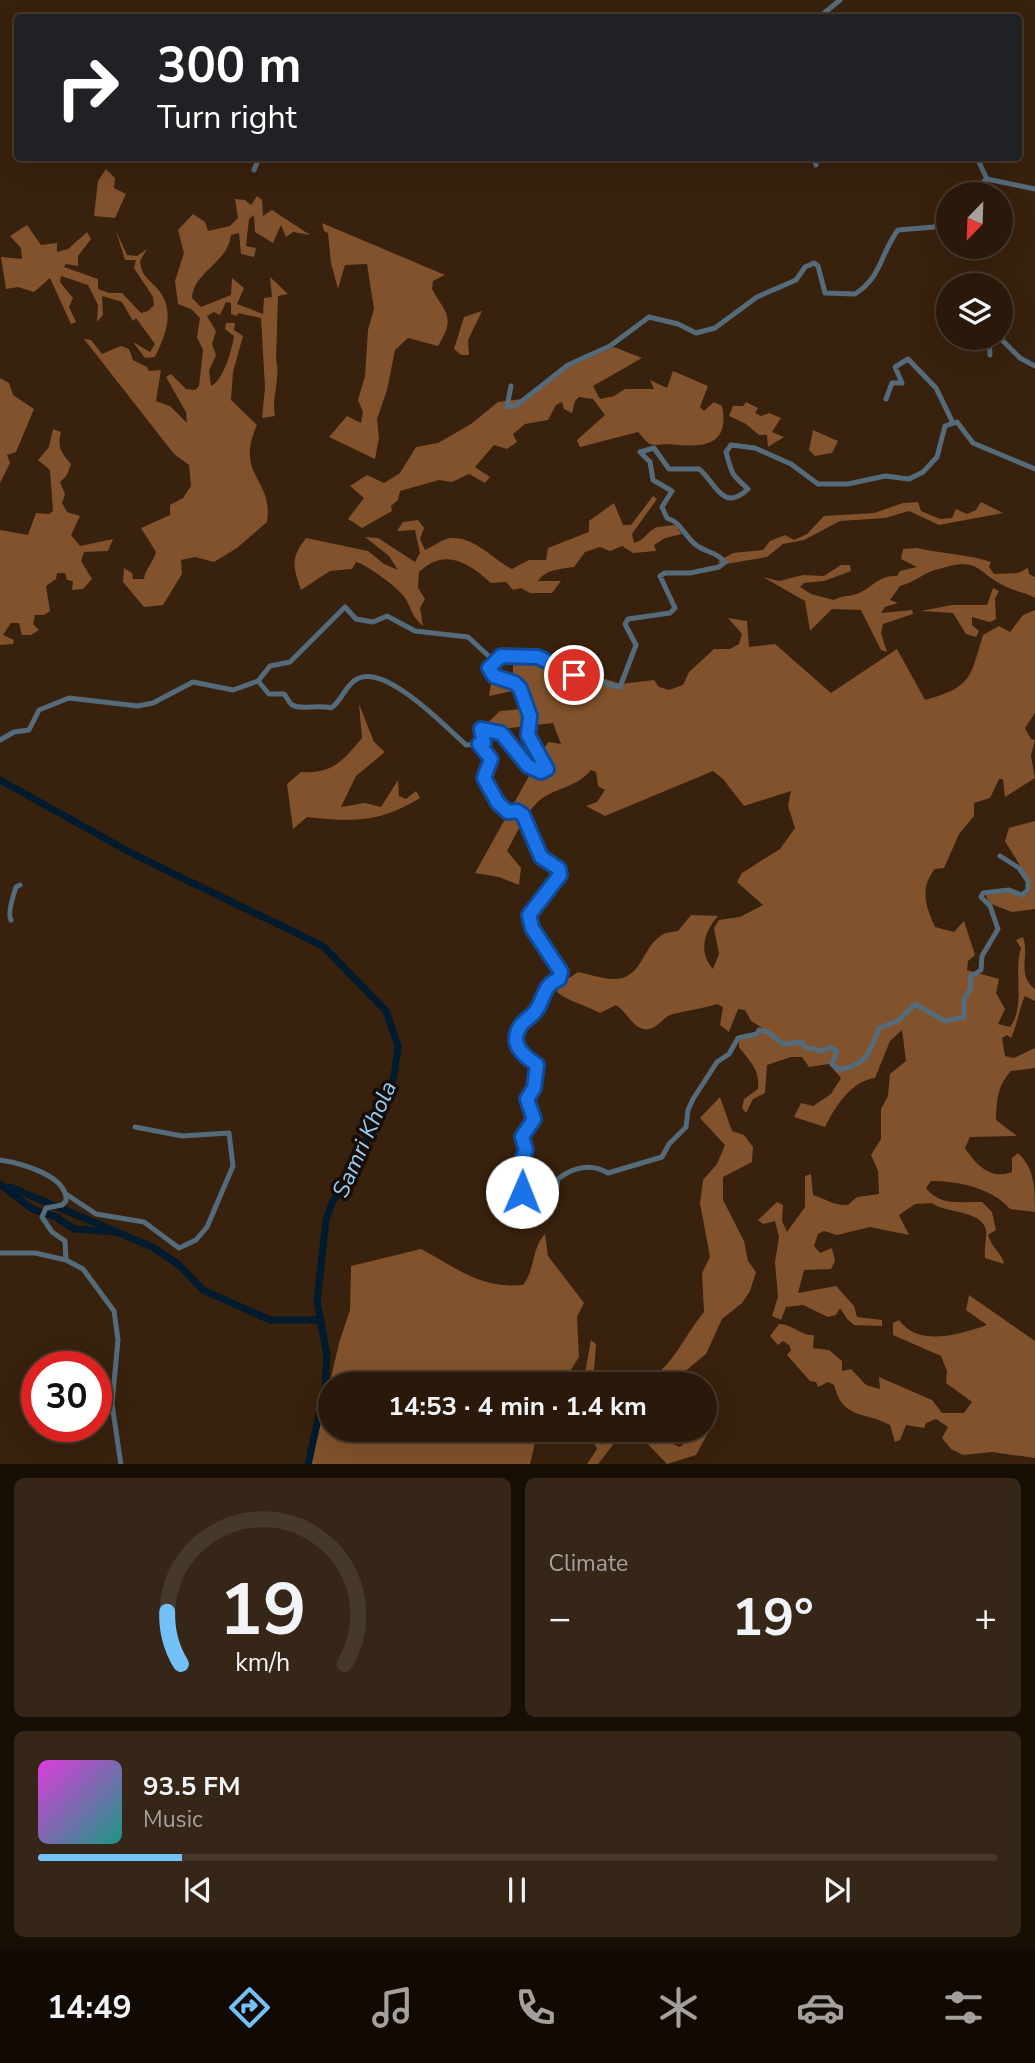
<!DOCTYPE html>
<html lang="en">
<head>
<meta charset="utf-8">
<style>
	:root { --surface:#2a190a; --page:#362618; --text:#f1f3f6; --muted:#a5a09c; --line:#46382b; --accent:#73c1f6 }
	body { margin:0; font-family:"Nunito Sans",sans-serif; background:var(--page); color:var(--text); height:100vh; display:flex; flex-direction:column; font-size:26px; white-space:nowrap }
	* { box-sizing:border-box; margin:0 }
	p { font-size:23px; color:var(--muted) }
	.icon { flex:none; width:38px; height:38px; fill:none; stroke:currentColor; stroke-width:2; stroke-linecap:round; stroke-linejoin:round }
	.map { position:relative; height:1464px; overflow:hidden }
	.details { display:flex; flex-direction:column; gap:14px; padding:14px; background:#170e06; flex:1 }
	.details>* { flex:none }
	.top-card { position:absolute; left:14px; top:14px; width:1008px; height:147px; border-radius:7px; box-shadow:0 7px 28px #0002,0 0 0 2px var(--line); background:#202124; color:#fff; overflow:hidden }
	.needle { width:46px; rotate:203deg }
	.controls { position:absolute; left:936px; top:182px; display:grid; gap:14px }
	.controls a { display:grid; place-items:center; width:77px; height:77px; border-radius:50%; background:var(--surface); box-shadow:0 7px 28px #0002,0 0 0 2px var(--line); font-size:35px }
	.speed { position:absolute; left:21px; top:1351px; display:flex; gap:14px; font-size:35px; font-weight:700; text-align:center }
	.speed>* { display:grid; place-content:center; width:91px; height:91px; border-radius:50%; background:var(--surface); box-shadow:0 7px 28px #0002,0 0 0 2px var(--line); line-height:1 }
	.speed .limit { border:10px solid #d22; background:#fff; color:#111 }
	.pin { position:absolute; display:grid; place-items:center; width:60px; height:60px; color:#fff; margin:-30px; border:4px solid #fff; border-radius:50%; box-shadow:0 2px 7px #0007 }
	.me { position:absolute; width:77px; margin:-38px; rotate:1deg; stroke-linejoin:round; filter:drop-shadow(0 0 5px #0008) }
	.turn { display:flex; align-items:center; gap:24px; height:147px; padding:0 28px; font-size:32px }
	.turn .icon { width:91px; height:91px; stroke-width:2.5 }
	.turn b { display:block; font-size:49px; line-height:60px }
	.big { font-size:52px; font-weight:700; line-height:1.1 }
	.details .card { flex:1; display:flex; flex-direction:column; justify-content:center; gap:10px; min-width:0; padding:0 24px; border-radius:10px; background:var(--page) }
	.details .dial { align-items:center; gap:0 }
	.dial svg { height:182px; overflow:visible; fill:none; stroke:var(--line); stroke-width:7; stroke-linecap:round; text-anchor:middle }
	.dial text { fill:var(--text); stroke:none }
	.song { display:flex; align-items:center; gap:21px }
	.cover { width:84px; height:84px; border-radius:10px; background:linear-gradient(135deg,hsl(300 70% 55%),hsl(170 70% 35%)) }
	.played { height:7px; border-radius:4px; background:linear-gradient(90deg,var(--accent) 15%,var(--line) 15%) }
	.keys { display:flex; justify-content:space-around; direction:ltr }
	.heat { display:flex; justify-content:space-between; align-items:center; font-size:38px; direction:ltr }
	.details .tiles { flex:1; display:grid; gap:14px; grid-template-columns:1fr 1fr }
	.card:last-child { grid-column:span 2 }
	.trip { position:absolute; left:318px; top:1372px; width:399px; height:70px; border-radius:35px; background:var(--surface); box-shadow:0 7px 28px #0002,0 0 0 2px var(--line); font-weight:700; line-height:70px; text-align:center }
	.dock { display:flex; height:112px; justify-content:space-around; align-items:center; background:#110a04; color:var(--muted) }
	.dock .icon { width:49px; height:49px }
	.dock .active { color:var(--accent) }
	.dock b { font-size:32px; color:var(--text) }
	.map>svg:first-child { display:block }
	.forest { fill:#81522b }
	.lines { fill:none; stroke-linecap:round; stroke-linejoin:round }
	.river { stroke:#001b2d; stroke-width:7 }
	.minor { stroke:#546b7b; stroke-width:5 }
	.route-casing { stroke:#114b97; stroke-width:18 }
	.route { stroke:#1a73e8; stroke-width:12 }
	.labels { text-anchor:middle; stroke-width:7; stroke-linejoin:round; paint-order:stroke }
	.water-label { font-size:23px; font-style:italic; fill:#90cffc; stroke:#180d06 }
</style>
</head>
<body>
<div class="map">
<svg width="1035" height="1465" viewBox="0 0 1035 1465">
	<rect width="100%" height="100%" fill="#38210d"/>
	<path class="forest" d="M106,169l9,9 -1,10 12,6 -11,24 -21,-2 4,-35z
		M257,196l5,4 1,16 9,-6 38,25 -17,-3 -7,5 -5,-12 -8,18 -18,-11 -1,-17 -5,4 -3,27 10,2 -2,9 -13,-3 -2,-21 -8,2c-3,28 -37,36 -39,63l9,9 30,-12 1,-17 12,10 -7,16 26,10 1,-16 8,-1 -2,-20 18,17 -10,2 -2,64c5,18 -5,37 -1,56l-13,2 3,-30 -4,-70 -23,-5 -1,3 -6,-2v-11l-5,-1 -6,13 -6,-3 -7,4 9,15 -4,13 4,11 -7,16 2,15c13,-6 21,-37 23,-50l-9,-7 1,-6h9l-1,7 9,6 -10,36 -2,28 26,25c-23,51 17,53 10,97l-30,26 -23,14 -19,-5 -14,3 1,14 -19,31 -19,2 -21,-25 1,-14 8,5 1,6h11c1,-10 9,-16 12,-27l-15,-24 29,-13v-10l13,-7 8,-12 -2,-21 -15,-11 -90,-115 7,1 11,14 19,-8 8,3 4,11 14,7 2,4 12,-1 -5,31 14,5 17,17 -1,-11 -20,-35 5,-3 15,15 9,1 4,-4 4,-36 -6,-13 3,-19 -9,-9 -13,-5 -3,-23 9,-28 -6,-23 15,-16 12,8 3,9 22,-5 8,-8 -3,-19 10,1 6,5z
		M322,223l123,52 -12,6 -1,8c14,25 24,28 6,57l-30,-8 -13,12 -8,40 -10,29 2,19 -4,21 -46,-22 18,-21 14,7 2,-11 -5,-12 7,-24 3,-46 6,-21 -7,-45 -22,1 -7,24 -7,-26 -3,-30 -4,-2z
		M27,225l14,20 16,-2v9l11,-3 19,-17 4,7 -13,17v10l-12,-2 -2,3 34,12v10l11,4h13l19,20 7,-2 6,-6 -1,-8 -19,-29 2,-8h-11l-9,-29 11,24 10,1 10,-7 -7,12c2,16 8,17 17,27 19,22 9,46 -2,69l-10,1 -12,-16 17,10 5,-8 -19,-26 -3,3 -11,-19 -20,-6 1,19 -6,7 1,-17 -10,-20 -27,-9 -1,6 13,16 -4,9 7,15 -5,2 -21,-46 -16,14 -16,-5 -12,2 -5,-32 21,2 -1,-11 -11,-12z
		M482,311l-14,29 1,15h-8l-7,-6 10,-32z
		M614,347l28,11 -49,28 7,13 14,-3 11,-7h29l-4,-9 17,8 6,-17 35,15 -8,21 4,4 10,-9 8,4c9,44 -25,41 -55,38 -5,0 -13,2 -17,0 -4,-2 -9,-9 -12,-12l-58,15 -3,-7 28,-25 -12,-16 -14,-2 -4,4 -3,12 -8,-4 -2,-7 -6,3 -8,15 -23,4 -12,10 4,8 -10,7 -13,-4 -19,22 15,10 -5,6 -16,-9 -17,8 -13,-2 -39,11 -2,9 -7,6 1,5 -30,17 -14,-9 16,-21 -14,-12 17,-11 17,8 16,-10 16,-26 22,-4 33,-19 27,-22 31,-4 40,-31z
		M0,378l9,5 4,12 21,14 -18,43 -9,3 3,8 -10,20z
		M746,402l12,6 -3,5 6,3 8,-3 12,5 -9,14 12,5 -16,10 -1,-12h-8l-13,-11 -17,-8 4,-10h10z
		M53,429l8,3c-4,15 0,21 10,32l-4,11 -7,7 5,12 -3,9 5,9 13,4 -9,19 9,11 33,-7 -5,12 -24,1 -3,9 11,18 -9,10 -11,1 1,-9 -6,-1 -2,-7h-8l-1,6 -10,7 4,25 -6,4h-9l-2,9 6,6 -8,5h-9l-3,-12h-8l-8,12 11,5 -1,4 -13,1v-115l28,5 8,-22 13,1 4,-3 -3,-41 -12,-10 11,-13z
		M813,430l25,11 -6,12 -17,3 -6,-6z
		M653,496l4,3 -25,35 2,9c11,-3 12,-10 21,-15 5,-2 15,-2 20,-3l7,9 -17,4 -11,7 2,6 -23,2 -11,-7 -12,5 -10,-4 -15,5 -11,15c-13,2 -28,2 -36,14h23l-9,12h-22l-9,-5 -8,2 -7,-8 -15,1c-24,-22 -47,-35 -72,-11l-1,16 7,11 -5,9 3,18c-13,-12 -10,-15 -18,-28 -4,-8 -40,-35 -49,-36l-4,7 -22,2 -29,19c-8,-24 -11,-31 5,-52l62,13 16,13 14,6 -9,-14 -24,-19 13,1 37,24 5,-9 -5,-23 -18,1 6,-9 15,-2 6,8 -4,11 5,11c8,-3 18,-12 26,-12 25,-1 41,21 61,31l17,-9h17l2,-12 41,-16v-11l25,-18 9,22h8z
		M918,502l3,9 19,8 12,-1 4,-9 11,5 9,-4 5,-8 22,11 -64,12 -30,-14 -24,7 -45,3 -36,19 -21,4 -16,13 -41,7 -9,-2 16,-9 30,-3 7,-9 15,-6 9,5 13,-6 17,-18 50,-3 29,-10z
		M917,548c26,6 50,6 74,14l-2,5 5,7 24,-1 10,-5 1,6 6,3v21c-8,-5 -17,-6 -26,-10 -36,-16 -26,-33 -74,-18 -13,4 -22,13 -35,16l-10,14 8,3 -13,4 -4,6 31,-3 1,4 -30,10 -2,9 6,19 -6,-2 -20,-40 -29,-1 -22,22 -5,-30 -42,-24 16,4 24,-6 21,1 17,-11h9l1,6 -27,10 -20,2 -4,4 11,7 23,6c8,-5 14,-3 22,-6 16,-5 21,-19 41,-18l3,-5 17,-4 -16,-8 2,-10z
		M993,588l6,3 -4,8 1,20 -6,3 -18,-5v8l7,6 -3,6 -10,-3 -13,-21 -32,-2 31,-6h35z
		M1035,610v103l-10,15 6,11 4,1 -4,16 4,22 -30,19 -2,-18h-4l-9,19 -16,5v13l-15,18 -15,34 -9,1c-16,19 -9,38 0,58l19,5 10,-11 11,34 -7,6 -1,9 32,9 -3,14 9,16 -7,15 12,3c16,-21 3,-55 11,-79l-5,-8 7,-3c7,19 -7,37 12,52v12l-10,-5c-6,12 -7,27 -14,42l-4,-3 -5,3 3,18 9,2 21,-10v20l-24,3c-14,15 -14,29 -15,49l21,16 -47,1 -5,11c12,18 26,32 47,24v-14l6,-5c17,16 17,35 17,59l-25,-3c-18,-21 -51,-28 -79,-28l-5,7c15,19 34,13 56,14l10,10 4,18 -8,5c4,13 15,20 16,29l-19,-6c-1,-8 2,-23 1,-28 -4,-20 -42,-17 -54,-27l-17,1 -16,11 10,20 -39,-8 -33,8 -13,-4 -6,3 -4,12 6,7 12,-5 3,13 -4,8 -27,1 -6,23 38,-7 18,20 3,11 25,3v6l-28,-1 -7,-6 -7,-11 -4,7 -8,2 -25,-12 -17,2 -5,13 -9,-4 6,-19 -3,-35 4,-25 -4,-16 -12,3 -5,-4 19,-18 6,3 -1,16 5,11 18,-25v-31l6,-2 2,21c13,4 21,11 35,10l9,-8 22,-3 -1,-23 -7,-16 10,-16v-30l7,-13 2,-22 16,-13 -4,-31 -12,11 -15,37c-24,3 -40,29 -50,49l-31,-10 7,-14 12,3 18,-12 10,-16 -12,-14 -20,3 -7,-10h-11l-24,8 -2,28 -12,6 -7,14 -4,-5 2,-9 14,-10c2,-20 -8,-27 -19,-42v-7l19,-4 6,-7 -13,-8 -6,-11 -7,-1 -9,23 -9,-7 3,-18 -6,-3c-15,5 -29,6 -44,10 -12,3 -17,20 -33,14 -10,-5 -14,-17 -24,-23l-16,8c-15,-8 -30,-11 -43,-21l2,-7 19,-13c10,2 22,6 33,7 32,2 30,-32 51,-44 4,-3 12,-3 16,-4l13,-16 27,1c-14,16 -20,36 -5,53l6,-15 -5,-26 5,-8 21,-3 23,-12 -26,-23 5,-9 38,-24 15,-21 -7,-22 3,-15 -47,15 -21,-27 -10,-8 -108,45 -19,-10 11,-4 8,-12 -7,-4 -2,-14 -5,-2c-12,15 -30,17 -47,27 -16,10 -28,38 -37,54l14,17 -2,17 -20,-8 -24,-4 73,-131 13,2 -8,-21 -59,7 -10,-4 16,-15 23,-2 -6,-19 -28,6 4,-23 15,9 5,-5v-14l22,-6 86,27 33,-4 5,7 10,3 14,-5 6,-13 25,-23h16l9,-5 3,-10 -14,-16 19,3 2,26 26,-3 56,49 66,-44 28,51c47,-13 45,-22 58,-65l16,-9 11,6 13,-17z
		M359,704l15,38 11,10 -29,24 -15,31 24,-4 16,4 17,-27 1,16 7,3 10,-8 4,7c-41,25 -67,24 -113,19l-14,12 -6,-45 14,-12c31,2 42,-11 61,-34z
		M1035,821v88l-23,3 -23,-9 -3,-8 23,-3 15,4 5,-3 1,-11 -25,-41 4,-13z
		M720,1097l12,34 12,4 9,12 -1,15 -29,15v23l21,41 4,20 8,11 -6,19 -8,12 -20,16 -16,35 -28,23 -13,7h-24c31,-14 42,-47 63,-72l-2,-39 8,-16 -10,-54 3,-23 14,-16 8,-19 -25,-27z
		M545,1234l3,22 36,47 -7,14 2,40 -17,27h-231v46h201l4,9 -6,25h-219l28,-121 11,-33 1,-44 70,-17c36,19 59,40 102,36 13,-17 8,-36 22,-51z
		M969,1295l66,46v117l-43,-6 -29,3 -12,-6 -9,-11 6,-11 -12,-8 -10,4 -2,5 -18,-3 -6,15 -5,2 -5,-17c-26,-14 -47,-5 -56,-40l-6,-3 -10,5 -2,-5 -6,-1 -23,-26 4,-5 -2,-5 -6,-4 -5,4 -8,-9 9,-12c13,0 24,13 35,11l-1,13 16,2 13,11v10l9,-2 15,16 14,4 -1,-12 53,23 10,13h22l8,-11 -26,-19 1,-12 -6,-15 -48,-21v-12l6,-3c20,28 61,14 88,5l-21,-15z
		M591,1340l5,4 -3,40h-10z
		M705,1416l6,11 -15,28 -29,9 -24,-25 -27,2 -18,23h-11l10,-15 -9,-19h8l6,15 23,-15h23l4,5 28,12 14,-12 -2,-5h13z"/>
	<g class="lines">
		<path class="river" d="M0,780l135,75 188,91 63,65 12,35 -4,31 -41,95 -21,31 -6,17 -9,81 10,54 -2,32 -17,78
			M0,1184l32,25 24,8 18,12 43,3 37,16 25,17 24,25 67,30h49
			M10,1187l105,44"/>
		<path class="minor" d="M427,17l3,1
			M818,18l22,-18
			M814,158l2,7
			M977,158l10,21
			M254,170l5,-12
			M969,194l18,-15 48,10
			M989,338l1,17
			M1000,338l20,20 15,8
			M511,386l-4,21 10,-2 51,-40 42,-19 39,-29 29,7 18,9 19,-5 42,-31 39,-17 9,-13 9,-4 4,3 7,27 30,1c27,-17 25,-40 43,-64l36,-3 14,-14
			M886,399l6,-16h10l-7,-16 13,-8 28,29 16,33
			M494,661c29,-18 91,20 126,26l16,-42 -11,-21 3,-5 42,-6 5,-5 -15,-32 5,-3h25l29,-6 6,-5c-8,-10 -20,-10 -29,-17 -12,-9 -14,-22 -29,-27l-5,-11 10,-16 -19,-11 -3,-18 -10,-10 14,-4 15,21h30c15,11 23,45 49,20 -17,-16 -15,-12 -22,-37l5,-7 24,3 36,16 27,20h30l37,-8 24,3 14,-7 14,-15 8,-31 12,-4 16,21 62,26
			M258,681l12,-15 20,-4 55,-55 11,12 17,3 14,-6 28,15 53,6 26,24 -5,7 5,8 21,7 5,5 10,28 -1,19 18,34 -6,3 -13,-6 -27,-34 -20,-3 3,13 -5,2
			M0,740l14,-8 15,-2 10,-20 30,-12 69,8 15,-3 40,-21 40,8 25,-9 11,13h15c3,3 4,7 7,10 7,7 28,0 40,4 11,-7 14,-23 26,-29 28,-16 89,48 109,66l13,-1 12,15 -7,19 14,25 10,9 9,-1 6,4 18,42 18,12 1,6 -31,40 3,13 29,44 -2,7c-16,6 -14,17 -22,31 -4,6 -11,9 -15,15 -14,19 1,30 15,40l-3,23 -7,11 7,20 -12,18 4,13 -6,15 2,27 27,16 5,-5 4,-24c15,-12 33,-16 50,-6l54,-16 7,-13 17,-17 2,-17 5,-11 24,-37 12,-8 9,-16 19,-4 2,-4 9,2 15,12 19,-2 2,5 18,4 8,-4 7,4 -5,13 7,6c29,-6 30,-17 40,-42l19,-7 17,-17 30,17 19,-4v-18l7,-11 -1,-11 11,-7 1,-14 16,-27 -8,-23 -9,-9 2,-4 26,-3 13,5 6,-5v-9l-9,-13 -19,-12
			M11,920c-4,-6 2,-24 5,-33l4,-2
			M0,1160c19,3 68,15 66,41l-4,4 -16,3 -4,9 10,15 13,9 1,19 17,9 31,42 4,29 -6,64 9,61
			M66,1194l30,20 48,8 35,26 17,-8 11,-13 26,-61 -4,-33 -47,3 -47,-9
			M0,1253h35l31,7"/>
	</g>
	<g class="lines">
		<g class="route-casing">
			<path id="route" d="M522,1192l-2,-27 6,-15 -4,-13 12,-18 -7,-20 7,-11 3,-23c-14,-10 -29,-21 -16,-40 5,-6 12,-9 16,-16 8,-12 6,-24 22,-30l2,-7 -29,-44 -3,-13 31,-40 -1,-6 -18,-12 -18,-42 -6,-4 -9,1 -10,-9 -14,-25 7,-19 -12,-15 5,-1 -3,-14 20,4 27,33 13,6 6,-3 -19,-34 2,-19 -10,-28 -5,-5 -21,-7 -5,-8 12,-12 37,1 36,18"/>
		</g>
		<use href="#route" class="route"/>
	</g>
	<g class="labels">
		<g class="water-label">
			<text transform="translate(364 1139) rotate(-66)" y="8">Samri Khola</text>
		</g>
	</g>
</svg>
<div class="controls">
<a><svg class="needle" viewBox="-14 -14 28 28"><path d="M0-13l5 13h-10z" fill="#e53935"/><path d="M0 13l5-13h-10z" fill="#a5a09c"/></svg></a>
<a><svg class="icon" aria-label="layers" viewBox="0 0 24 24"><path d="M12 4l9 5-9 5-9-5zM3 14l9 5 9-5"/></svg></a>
</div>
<div class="speed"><div class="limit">30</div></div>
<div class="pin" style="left:574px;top:675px;background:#d93025"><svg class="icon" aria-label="arrive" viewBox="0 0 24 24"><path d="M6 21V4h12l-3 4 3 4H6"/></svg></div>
<svg class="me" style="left:522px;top:1192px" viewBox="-20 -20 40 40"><circle r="19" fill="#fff"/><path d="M0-13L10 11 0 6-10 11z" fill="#1a73e8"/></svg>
<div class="trip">14:53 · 4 min · 1.4 km</div>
<div class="top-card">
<div class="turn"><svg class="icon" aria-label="right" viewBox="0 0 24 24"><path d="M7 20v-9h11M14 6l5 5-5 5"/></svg><div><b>300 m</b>Turn right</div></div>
</div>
</div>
<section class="details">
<div class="tiles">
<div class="card dial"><svg viewBox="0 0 100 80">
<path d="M14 69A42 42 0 1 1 86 69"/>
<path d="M14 69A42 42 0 0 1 8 46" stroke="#73c1f6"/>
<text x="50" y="56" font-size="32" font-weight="700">19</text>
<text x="50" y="72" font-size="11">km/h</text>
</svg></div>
<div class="card"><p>Climate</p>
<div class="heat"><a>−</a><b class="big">19°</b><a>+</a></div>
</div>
<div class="card">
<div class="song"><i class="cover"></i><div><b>93.5 FM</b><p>Music</p></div></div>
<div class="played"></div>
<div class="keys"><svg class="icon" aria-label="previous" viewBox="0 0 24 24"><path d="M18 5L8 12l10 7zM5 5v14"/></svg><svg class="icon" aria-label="pause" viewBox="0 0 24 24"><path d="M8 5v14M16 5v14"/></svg><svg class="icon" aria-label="next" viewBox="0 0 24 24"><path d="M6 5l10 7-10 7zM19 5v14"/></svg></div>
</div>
</div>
</section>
<nav class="dock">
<b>14:49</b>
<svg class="icon active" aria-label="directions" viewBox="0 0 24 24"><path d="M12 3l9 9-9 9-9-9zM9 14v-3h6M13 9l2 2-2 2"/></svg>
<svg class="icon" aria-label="music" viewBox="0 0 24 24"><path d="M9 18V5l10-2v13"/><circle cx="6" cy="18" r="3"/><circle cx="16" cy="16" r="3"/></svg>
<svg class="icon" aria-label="phone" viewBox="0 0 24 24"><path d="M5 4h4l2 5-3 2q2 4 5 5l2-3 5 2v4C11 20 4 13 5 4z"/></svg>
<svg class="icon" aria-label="climate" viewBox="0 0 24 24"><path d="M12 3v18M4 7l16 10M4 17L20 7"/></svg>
<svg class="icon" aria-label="car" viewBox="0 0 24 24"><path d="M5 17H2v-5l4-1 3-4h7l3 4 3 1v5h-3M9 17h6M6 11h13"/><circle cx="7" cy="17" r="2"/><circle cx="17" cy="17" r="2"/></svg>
<svg class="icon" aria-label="filters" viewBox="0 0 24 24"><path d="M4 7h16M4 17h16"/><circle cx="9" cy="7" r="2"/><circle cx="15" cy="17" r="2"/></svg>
</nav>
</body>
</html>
